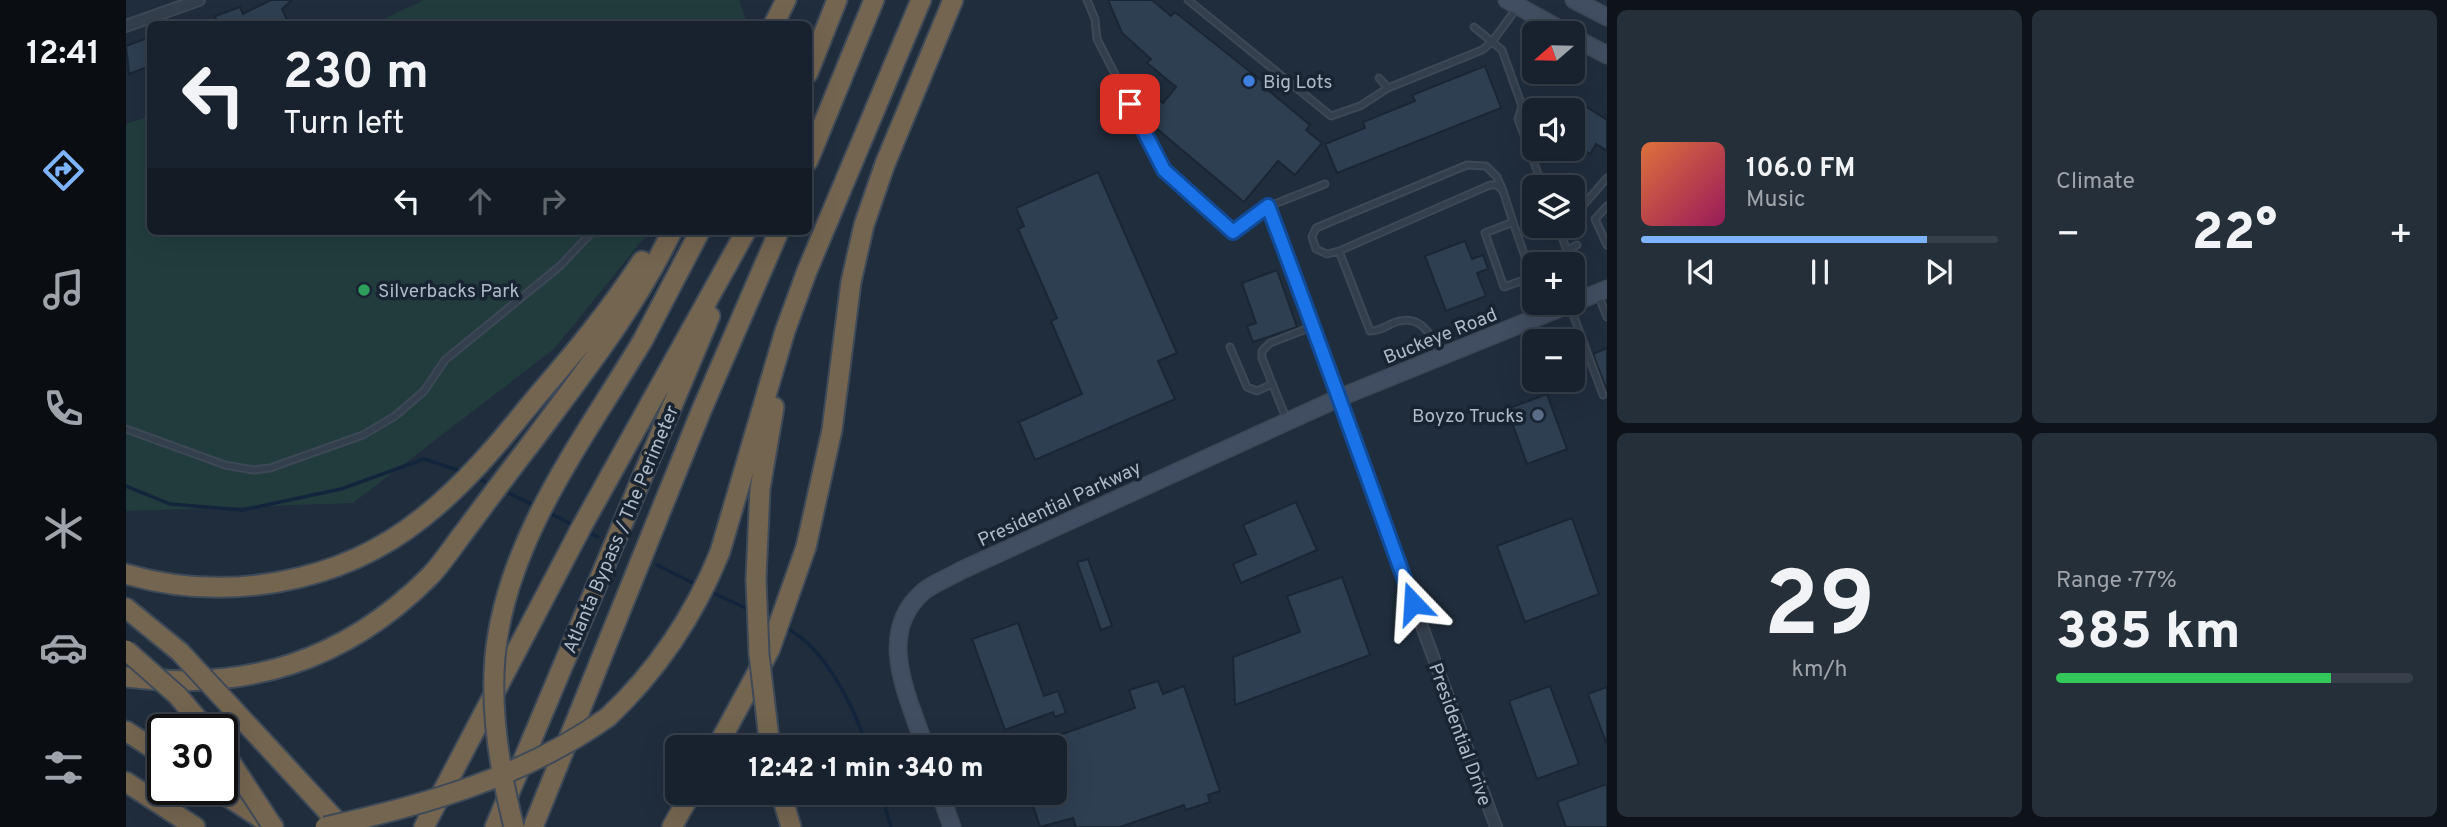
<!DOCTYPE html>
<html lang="en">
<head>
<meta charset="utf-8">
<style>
	:root { --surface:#18222e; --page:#252f3a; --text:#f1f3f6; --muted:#9fa4aa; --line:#363f4a; --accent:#7eb4ff }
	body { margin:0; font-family:Overpass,sans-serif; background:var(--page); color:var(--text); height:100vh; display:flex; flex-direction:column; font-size:26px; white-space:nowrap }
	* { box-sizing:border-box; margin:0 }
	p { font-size:23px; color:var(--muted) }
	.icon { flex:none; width:38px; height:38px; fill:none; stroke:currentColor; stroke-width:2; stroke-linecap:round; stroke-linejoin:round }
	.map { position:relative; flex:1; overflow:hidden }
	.side { display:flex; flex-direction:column; gap:10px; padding:10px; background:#0d1319; width:840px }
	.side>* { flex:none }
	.top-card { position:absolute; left:21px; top:21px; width:665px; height:214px; border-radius:10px; box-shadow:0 7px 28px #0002,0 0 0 2px var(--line); background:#18222e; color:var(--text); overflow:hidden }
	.needle { width:46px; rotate:250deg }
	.fabs { position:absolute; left:1396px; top:21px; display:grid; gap:14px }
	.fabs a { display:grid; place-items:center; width:63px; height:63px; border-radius:10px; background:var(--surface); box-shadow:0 7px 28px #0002,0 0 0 2px var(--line); font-size:35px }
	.speed { position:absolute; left:21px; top:714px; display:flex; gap:14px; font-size:35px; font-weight:700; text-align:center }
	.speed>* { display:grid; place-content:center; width:91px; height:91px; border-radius:50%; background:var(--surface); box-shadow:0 7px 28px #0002,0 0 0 2px var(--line); line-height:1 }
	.speed .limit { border:4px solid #111; border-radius:10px; background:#fff; color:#111 }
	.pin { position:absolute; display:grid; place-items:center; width:60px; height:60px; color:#fff; margin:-30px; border-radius:14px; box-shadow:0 4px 10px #0006 }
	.me { position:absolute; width:77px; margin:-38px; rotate:340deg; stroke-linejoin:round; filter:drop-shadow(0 0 5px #0008) }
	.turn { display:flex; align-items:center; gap:24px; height:147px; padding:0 21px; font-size:32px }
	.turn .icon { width:91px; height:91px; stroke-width:2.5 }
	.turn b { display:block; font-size:49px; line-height:60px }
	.lanes { display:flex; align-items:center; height:66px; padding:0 21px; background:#0003; justify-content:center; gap:35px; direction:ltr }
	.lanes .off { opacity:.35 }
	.big { font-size:52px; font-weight:800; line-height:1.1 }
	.side .card { flex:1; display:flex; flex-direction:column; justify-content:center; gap:10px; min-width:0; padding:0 24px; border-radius:10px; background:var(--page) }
	.side .dial { align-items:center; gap:0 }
	.dial b { font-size:91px; line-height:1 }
	.song { display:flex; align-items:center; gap:21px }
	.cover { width:84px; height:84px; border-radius:10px; background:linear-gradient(135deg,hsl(20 70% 55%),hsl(330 70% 35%)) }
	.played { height:7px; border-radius:4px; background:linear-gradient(90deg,var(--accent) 80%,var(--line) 80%) }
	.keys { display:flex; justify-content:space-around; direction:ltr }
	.heat { display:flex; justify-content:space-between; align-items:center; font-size:38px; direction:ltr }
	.charge { height:10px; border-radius:5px; background:linear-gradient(90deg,#34c759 77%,var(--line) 0) }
	.side .tiles { flex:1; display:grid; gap:10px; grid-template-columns:repeat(2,1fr) }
	.trip { position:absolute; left:539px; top:735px; width:402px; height:70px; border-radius:10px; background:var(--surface); box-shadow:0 7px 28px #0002,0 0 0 2px var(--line); font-weight:800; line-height:70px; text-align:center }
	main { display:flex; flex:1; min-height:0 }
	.dock { display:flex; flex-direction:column; width:126px; justify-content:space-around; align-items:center; background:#0a0e12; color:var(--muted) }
	.dock .icon { width:49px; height:49px }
	.dock .current { color:var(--accent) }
	.dock b { font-size:32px; color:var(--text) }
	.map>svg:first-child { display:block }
	.green { fill:#223c3e }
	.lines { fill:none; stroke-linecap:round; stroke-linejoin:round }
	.stream { stroke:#12253c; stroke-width:3.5 }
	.building { fill:#2e3f52; stroke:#1b2634; stroke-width:2 }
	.lane-casing { stroke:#3d4856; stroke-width:9 }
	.street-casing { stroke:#3d4856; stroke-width:14 }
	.secondary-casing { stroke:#3d4856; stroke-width:19 }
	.highway-casing { stroke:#3f4a58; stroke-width:23 }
	.lane { stroke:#343f4d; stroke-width:5 }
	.street { stroke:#343f4d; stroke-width:10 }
	.secondary { stroke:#414e61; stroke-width:16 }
	.highway { stroke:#746550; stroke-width:19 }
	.highway-bridge-casing { stroke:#3f4a58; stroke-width:23; stroke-linecap:butt }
	.highway-bridge { stroke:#746550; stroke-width:19 }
	.route-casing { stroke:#114b97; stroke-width:18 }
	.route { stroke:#1a73e8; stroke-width:12 }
	.shop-dot { fill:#3f7fe0; stroke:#192432; stroke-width:2.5 }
	.leisure-dot { fill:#2e9e5b; stroke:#192432; stroke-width:2.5 }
	.service-dot { fill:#5c6f8a; stroke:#192432; stroke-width:2.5 }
	.labels { text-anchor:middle; stroke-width:7; stroke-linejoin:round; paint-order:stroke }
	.poi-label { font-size:19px; fill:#afbac9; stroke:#192432; text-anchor:start }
	.street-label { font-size:19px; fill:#afbac9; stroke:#192432 }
</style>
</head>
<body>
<main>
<nav class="dock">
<b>12:41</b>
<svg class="icon current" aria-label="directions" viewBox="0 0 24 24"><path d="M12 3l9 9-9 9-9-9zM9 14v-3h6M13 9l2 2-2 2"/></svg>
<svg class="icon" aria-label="music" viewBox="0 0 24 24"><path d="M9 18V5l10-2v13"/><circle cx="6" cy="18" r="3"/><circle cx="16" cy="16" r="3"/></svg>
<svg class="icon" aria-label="phone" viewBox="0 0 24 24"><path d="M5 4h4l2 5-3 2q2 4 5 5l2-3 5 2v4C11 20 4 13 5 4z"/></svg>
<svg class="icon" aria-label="climate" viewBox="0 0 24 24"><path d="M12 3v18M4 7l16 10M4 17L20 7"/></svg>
<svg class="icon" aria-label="car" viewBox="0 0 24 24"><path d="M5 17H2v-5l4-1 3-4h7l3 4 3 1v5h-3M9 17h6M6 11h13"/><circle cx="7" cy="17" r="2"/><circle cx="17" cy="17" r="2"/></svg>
<svg class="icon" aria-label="filters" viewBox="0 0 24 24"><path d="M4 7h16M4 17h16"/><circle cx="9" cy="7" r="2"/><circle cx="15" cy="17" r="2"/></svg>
</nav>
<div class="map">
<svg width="1481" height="827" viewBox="0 0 1481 827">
	<rect width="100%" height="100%" fill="#202d3d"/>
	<path class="green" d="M298,0h315l8,24h-374z
		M24,116v115h500l-96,118 -201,154 -227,8v-387z"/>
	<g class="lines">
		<path class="stream" d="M351,478l8,4
			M0,486l44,18 72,6 99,-21 83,-30 36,12
			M383,493l26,13
			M423,513l27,13
			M460,531l12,6
			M531,565l42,21
			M583,591l41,19
			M660,628c39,19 68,79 81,119
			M755,793l10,34"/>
	</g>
	<path class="building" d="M145,0h21l-10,9 5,11 -9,4h-60l-3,-8 25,-9 3,7z
		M982,0h44l19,16 4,-4 88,70 -1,3 48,40 -4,5 16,13 -27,32 -17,-14 -34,41 -94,-79 3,-2 -10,-9 15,-13 5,4 13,-16 -29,-24 4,-4 -29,-26z
		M24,37v29l-21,8 -3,-28z
		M1359,66l16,42 -164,65 -12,-29 40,-16 -2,-6 52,-21 -3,-6z
		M1447,106l9,5 3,-5 22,14v31l-11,-7 -6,10 -17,-11z
		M972,172l79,181 -19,8 17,38 -140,61 -16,-38 63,-28 -31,-73 6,-3 -39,-89 6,-3 -8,-18z
		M1339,241l7,18 11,-4 5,14 -11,4 9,23 -40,15 -21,-55z
		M1151,270l20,57 -44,15 -6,-16 9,-3 -14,-40z
		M1481,348v43l-14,-37z
		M1421,394l20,55 -40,15 -20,-55z
		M1170,502l21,48 -76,33 -8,-19 23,-10 -13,-29z
		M1446,518l27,76 -74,28 -28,-76z
		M962,559l24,67 -11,4 -24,-68z
		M1216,577l28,78 -135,50 -2,-48 67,-25 -13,-36z
		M892,623l26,73 14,-5 8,22 -11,4 -2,-5 -48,18 -33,-91z
		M1032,681l5,13 21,-8 36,105 -12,4 2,7 -24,8 -2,-5 -64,22h-44l-3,-9 -33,9 -11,-34h26v-46l-23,-2 103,-37 -6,-18z
		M1424,686l29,78 -42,15 -28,-78z
		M1481,687v54l-1,1 -18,-48z
		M1481,784v43h-41l-9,-25z"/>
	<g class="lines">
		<g class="lane-casing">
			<path id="lane" d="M961,0l8,19 2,20 67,131 69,61 29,-22 63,-25
				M1062,0l143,116 29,-10 28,-18 94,-38 10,-8 24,-33
				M1348,27l28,23 20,56 -4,13 25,68
				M1451,69l9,-22
				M1253,78l9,10
				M1444,187v-10
				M1481,206l-12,13 12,26
				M1447,217l34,-39
				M1432,226l14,38
				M1441,250l10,-5
				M1213,251l-12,3 -11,-5 -4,-12 4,-9 151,-63 19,1 11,11 5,11
				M1447,268l11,28
				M1406,277l-28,10 -19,-54 28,-11 19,55 3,7
				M1472,294l9,23
				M1444,306l33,89
				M1104,347l17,40 10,4 15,-7
				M1314,353c-10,-22 -22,-41 -49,-29 -8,4 -13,7 -21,7l-31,-80 151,-66h7l6,6 10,31
				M1160,418l-24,-60v-7l8,-8 44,-17
				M0,429l99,36 28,5 17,-2 93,-33 32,-19 29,-25 21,-31 115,-94 33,-35"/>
		</g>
		<g class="street-casing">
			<path id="street" d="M0,26l73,-26
				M1142,206l73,191 14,48 141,382"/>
		</g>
		<g class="secondary-casing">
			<path id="secondary" d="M1381,0l60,33
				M1448,0l33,17
				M1447,37l34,18
				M799,747c-16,-49 -51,-114 -1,-156 10,-8 26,-14 38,-21l379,-173 266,-108
				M814,793l12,34"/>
		</g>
		<g class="highway-casing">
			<path id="highway" d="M648,24l12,-24
				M682,73l29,-73
				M682,161l66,-161
				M517,340l57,-109
				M0,574c99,29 214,10 296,-56 44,-34 81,-80 116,-123 37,-43 73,-86 104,-134
				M630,579l4,-90 14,-82
				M0,608l54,44
				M0,677c119,15 218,-15 303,-100 14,-14 24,-31 36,-46 22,-30 44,-59 67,-89 50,-67 104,-135 140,-211
				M106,708l110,119
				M482,717c50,-47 86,-101 112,-165l65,-221 22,-60 114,-271
				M0,731l37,24
				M591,747l53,-98 36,-102 26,-117 19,-148 13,-57 21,-61 68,-164
				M0,782l69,45
				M90,789l57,37
				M655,793l10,34
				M298,827l157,-299 165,-297
				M369,827l215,-511
				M407,827l169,-418 77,-178
				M546,827l19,-34"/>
		</g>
		<use href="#lane" class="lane"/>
		<use href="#street" class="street"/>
		<use href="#secondary" class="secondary"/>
		<use href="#highway" class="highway"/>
		<g class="highway-bridge-casing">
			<path id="highway-bridge" d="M630,579l3,75 11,93
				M0,650l51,45 30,35
				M54,652l52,56
				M96,749l51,78
				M199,827c100,-22 199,-50 283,-110
				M388,827c-14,-55 -24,-113 -19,-170 11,-118 89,-218 148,-317"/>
		</g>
		<use href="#highway-bridge" class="highway-bridge"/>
	</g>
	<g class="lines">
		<g class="route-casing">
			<path id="route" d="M1004,104l34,66 69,62 35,-26c50,132 97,264 145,397"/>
		</g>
		<use href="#route" class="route"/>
	</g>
	<circle class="shop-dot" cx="1123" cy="81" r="7"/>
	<circle class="leisure-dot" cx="238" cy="290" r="7"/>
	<circle class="service-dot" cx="1412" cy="415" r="7"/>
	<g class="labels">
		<g class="poi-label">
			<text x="1137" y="88">Big Lots</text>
			<text x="252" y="297">Silverbacks Park</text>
			<text x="1398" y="422" text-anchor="end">Boyzo Trucks</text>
		</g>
		<g class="street-label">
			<text transform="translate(1314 335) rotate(-22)" y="7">Buckeye Road</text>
			<text transform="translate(933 503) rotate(-25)" y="7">Presidential Parkway</text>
			<text transform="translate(494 529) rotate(-67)" y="7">Atlanta Bypass / The Perimeter</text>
			<text transform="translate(1335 734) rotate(70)" y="7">Presidential Drive</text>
		</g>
	</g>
</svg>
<div class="fabs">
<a><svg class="needle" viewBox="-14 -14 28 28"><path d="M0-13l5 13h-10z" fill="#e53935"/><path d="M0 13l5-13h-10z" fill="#9fa4aa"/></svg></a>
<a><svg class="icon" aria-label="sound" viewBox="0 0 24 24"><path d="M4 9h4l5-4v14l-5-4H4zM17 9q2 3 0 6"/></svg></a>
<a><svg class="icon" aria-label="layers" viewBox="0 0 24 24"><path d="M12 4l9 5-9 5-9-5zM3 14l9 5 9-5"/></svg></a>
<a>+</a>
<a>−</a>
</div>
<div class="speed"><div class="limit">30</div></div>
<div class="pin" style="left:1004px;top:104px;background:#d93025"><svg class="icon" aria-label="arrive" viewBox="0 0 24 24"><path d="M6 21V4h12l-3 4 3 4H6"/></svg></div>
<svg class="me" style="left:1287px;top:603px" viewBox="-20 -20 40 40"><path d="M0-17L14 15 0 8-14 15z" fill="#1a73e8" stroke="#fff" stroke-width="4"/></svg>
<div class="trip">12:42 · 1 min · 340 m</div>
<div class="top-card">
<div class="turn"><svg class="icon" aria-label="left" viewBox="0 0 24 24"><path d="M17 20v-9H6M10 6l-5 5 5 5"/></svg><div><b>230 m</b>Turn left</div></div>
<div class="lanes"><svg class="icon" aria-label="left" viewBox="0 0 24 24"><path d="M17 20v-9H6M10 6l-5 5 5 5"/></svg><svg class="icon off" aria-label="ahead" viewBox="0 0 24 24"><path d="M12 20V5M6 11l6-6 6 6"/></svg><svg class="icon off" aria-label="right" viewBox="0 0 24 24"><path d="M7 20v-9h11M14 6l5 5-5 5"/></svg></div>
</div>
</div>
<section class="side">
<div class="tiles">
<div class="card">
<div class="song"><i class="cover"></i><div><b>106.0 FM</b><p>Music</p></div></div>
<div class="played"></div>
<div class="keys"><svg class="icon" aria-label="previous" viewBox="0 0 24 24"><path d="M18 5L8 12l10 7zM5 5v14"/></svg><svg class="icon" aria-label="pause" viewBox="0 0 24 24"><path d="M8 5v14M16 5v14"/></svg><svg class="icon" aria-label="next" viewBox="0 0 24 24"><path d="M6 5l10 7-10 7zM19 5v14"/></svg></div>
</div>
<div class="card"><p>Climate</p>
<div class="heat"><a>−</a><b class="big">22°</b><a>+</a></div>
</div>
<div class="card dial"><b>29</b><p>km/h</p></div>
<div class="card"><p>Range · 77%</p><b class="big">385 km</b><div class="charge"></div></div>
</div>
</section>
</main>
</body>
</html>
